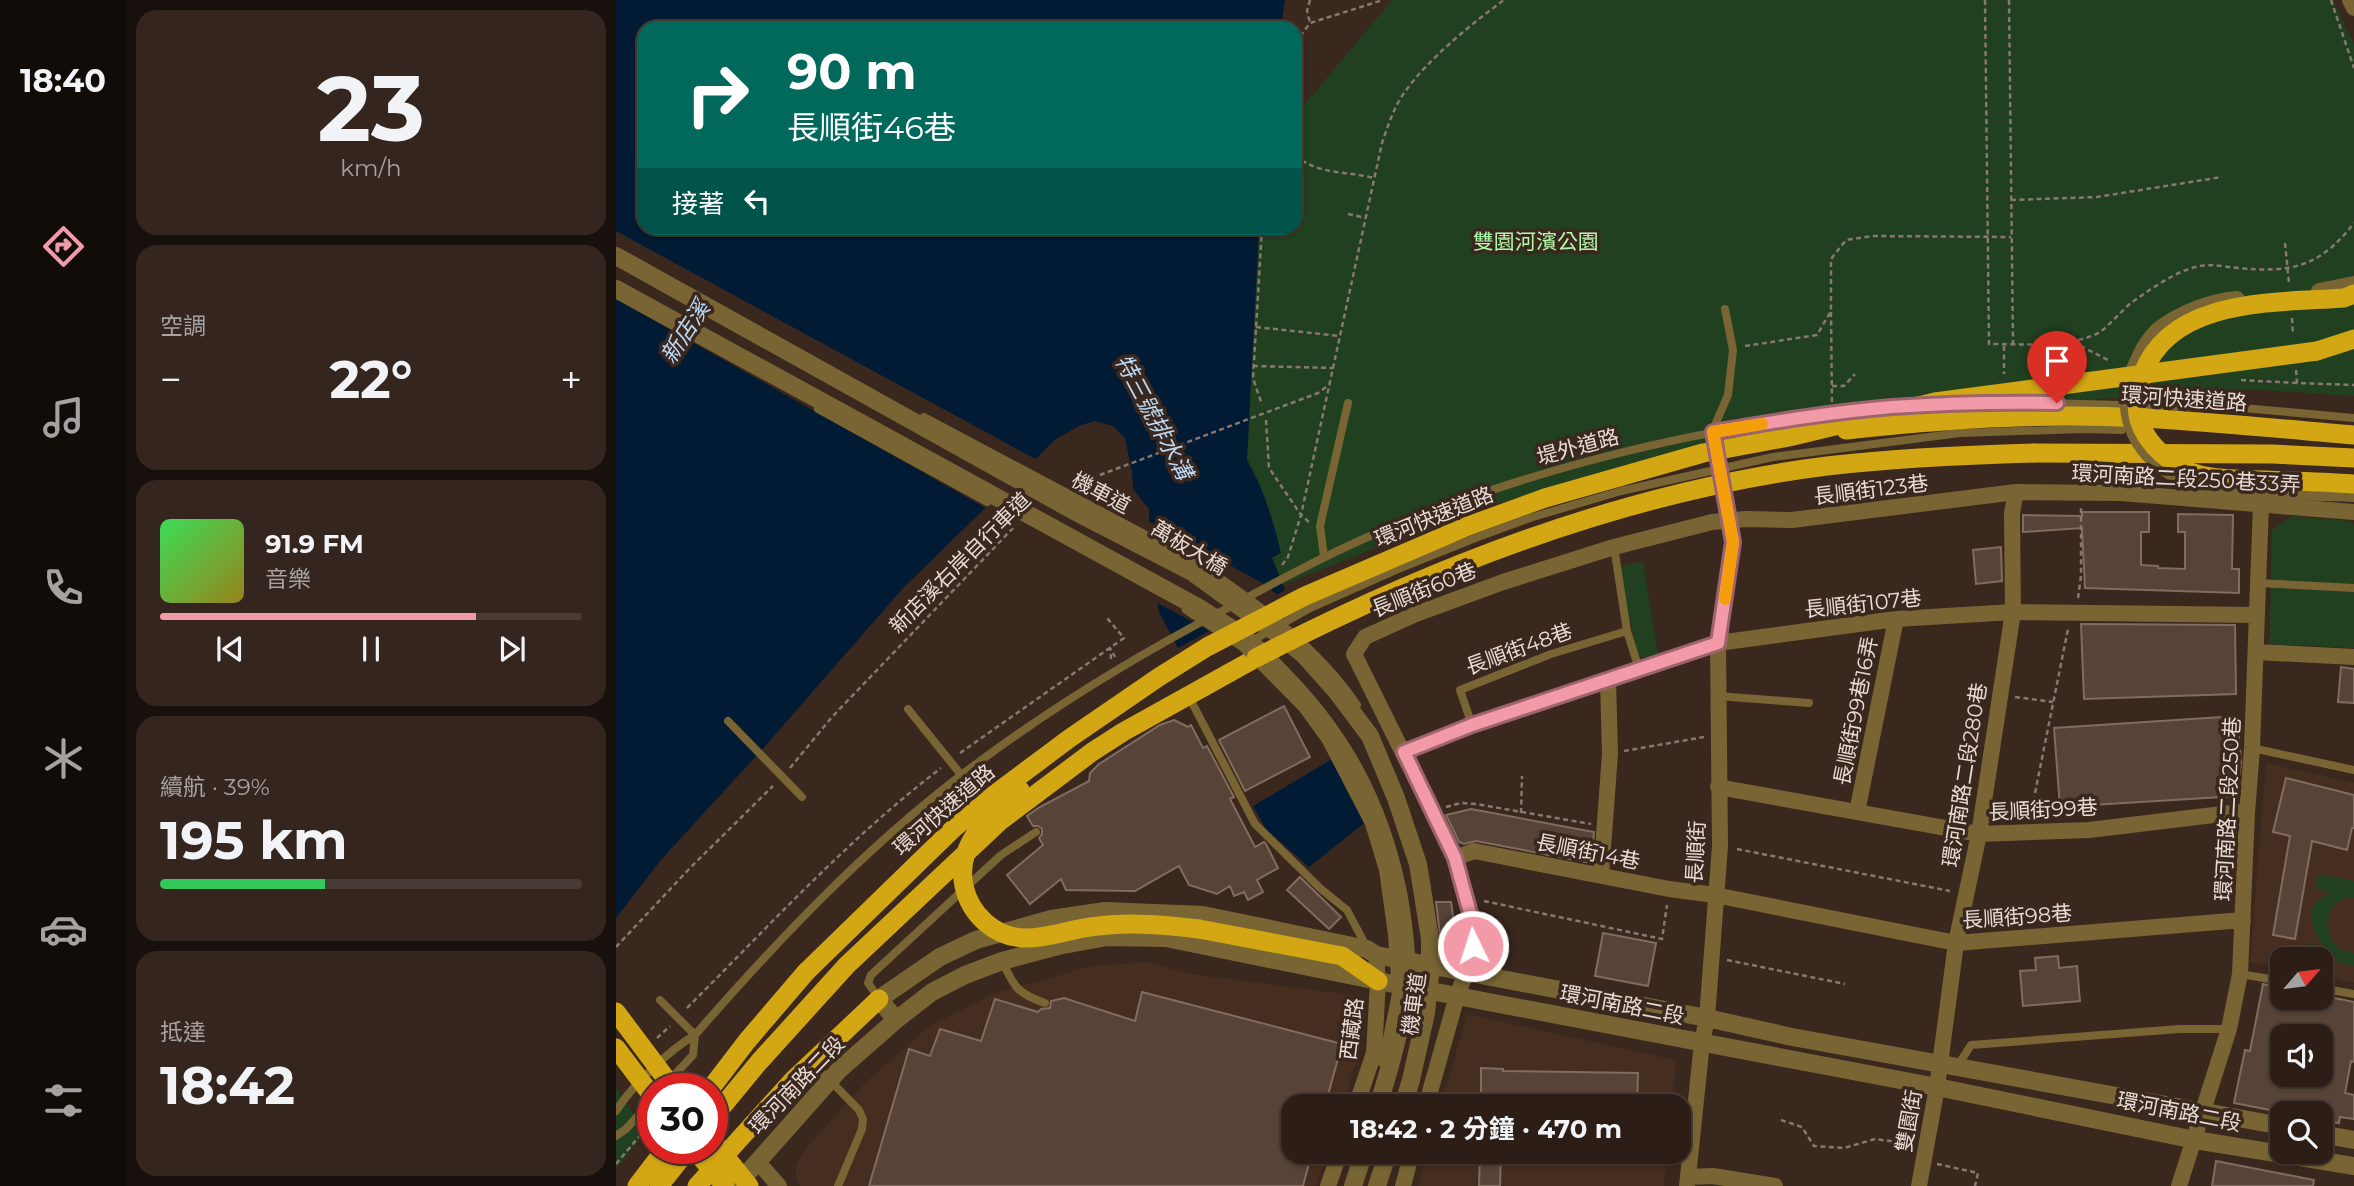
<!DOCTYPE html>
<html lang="zh-TW">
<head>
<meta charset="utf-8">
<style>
	:root { --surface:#2c1d16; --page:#34261f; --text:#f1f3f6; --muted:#a6a2a1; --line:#483b35; --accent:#f39aa8 }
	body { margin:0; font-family:Montserrat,"Noto Sans TC",sans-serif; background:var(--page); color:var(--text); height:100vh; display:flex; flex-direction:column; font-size:26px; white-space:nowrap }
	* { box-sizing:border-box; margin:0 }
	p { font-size:23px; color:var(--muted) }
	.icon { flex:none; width:38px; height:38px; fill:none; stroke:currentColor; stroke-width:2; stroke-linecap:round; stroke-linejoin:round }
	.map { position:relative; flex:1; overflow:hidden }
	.details { display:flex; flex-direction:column; gap:10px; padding:10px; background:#18100c; width:490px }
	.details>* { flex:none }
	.guide { position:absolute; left:21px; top:21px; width:665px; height:214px; border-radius:21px; box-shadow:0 2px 5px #0004,0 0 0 2px var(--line); background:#00695c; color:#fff; overflow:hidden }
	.needle { width:46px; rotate:62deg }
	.controls { position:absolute; left:1654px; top:947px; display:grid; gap:14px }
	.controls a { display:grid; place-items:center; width:63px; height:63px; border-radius:14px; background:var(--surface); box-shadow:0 2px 5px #0004,0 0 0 2px var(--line); font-size:35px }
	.speed { position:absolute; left:21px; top:1073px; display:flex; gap:14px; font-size:35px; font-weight:700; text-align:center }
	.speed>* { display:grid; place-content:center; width:91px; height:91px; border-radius:50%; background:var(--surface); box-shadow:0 2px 5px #0004,0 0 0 2px var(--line); line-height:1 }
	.speed .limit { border:10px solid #d22; background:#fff; color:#111 }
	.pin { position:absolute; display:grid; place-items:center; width:60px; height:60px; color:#fff; margin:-72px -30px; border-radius:50% 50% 50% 0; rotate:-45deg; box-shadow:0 0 7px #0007 }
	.pin .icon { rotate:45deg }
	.me { position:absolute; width:77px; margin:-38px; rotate:356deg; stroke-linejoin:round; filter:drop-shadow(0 0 5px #0008) }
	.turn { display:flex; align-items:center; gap:24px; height:147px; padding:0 35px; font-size:32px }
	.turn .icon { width:91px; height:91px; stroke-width:2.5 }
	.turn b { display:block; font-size:49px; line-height:60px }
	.then { display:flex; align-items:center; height:66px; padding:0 35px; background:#0003; gap:14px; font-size:26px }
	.big { font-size:52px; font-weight:700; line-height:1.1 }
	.details .card { flex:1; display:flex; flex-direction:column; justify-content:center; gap:10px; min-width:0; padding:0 24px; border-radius:21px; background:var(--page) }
	.details .dial { align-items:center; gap:0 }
	.dial b { font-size:91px; line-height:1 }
	.song { display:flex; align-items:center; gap:21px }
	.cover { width:84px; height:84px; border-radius:10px; background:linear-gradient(135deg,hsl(130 70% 55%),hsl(50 70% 35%)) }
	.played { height:7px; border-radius:4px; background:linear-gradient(90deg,var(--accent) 75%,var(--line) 75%) }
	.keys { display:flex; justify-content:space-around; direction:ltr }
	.heat { display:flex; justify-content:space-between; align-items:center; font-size:38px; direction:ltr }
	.charge { height:10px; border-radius:5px; background:linear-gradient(90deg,#34c759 39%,var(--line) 0) }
	.trip { position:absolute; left:665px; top:1094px; width:410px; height:70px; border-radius:21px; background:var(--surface); box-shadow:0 2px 5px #0004,0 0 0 2px var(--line); font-weight:700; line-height:70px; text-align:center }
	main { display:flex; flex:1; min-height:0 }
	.menu { display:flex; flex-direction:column; width:126px; justify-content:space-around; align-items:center; background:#120c09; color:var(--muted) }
	.menu .icon { width:49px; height:49px }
	.menu .selected { color:var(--accent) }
	.menu b { font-size:32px; color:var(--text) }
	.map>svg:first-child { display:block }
	.built { fill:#452d1f }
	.green { fill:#214020 }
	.water { fill:#001b33 }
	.pier { fill:#3a271d }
	.building { fill:#574337; stroke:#826c60; stroke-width:2; fill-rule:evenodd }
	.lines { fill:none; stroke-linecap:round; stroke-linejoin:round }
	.path { stroke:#887870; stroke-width:2.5; stroke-dasharray:5 3.5; stroke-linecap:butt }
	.service { stroke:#786533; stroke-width:8 }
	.minor { stroke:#786533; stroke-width:16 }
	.tertiary { stroke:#786533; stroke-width:18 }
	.trunk { stroke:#d3a613; stroke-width:19 }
	.service-bridge { stroke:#786533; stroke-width:8 }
	.minor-bridge { stroke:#786533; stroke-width:16 }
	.tertiary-bridge { stroke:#786533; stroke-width:18 }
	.trunk-bridge { stroke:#d3a613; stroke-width:19 }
	.route-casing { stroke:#9e646d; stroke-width:18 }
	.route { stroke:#f39aa8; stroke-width:12 }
	.slow { stroke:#f59e0b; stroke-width:12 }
	.labels { text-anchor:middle; stroke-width:7; stroke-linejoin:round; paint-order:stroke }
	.park-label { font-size:21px; fill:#adf8a9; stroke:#3a271d }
	.street-label { font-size:21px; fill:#e8dbd5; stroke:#3a271d }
	.water-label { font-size:23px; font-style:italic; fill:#bad9f6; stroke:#3a271d }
</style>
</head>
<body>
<main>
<nav class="menu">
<b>18:40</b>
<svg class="icon selected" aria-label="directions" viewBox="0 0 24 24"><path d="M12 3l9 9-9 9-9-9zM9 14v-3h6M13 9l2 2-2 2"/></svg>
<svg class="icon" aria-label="music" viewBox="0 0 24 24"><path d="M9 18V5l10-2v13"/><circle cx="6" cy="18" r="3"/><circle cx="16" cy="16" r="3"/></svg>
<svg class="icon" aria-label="phone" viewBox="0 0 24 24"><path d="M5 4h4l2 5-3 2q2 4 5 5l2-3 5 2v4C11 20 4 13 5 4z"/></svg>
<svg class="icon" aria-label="climate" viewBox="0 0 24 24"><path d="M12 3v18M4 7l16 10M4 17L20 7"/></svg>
<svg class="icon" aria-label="car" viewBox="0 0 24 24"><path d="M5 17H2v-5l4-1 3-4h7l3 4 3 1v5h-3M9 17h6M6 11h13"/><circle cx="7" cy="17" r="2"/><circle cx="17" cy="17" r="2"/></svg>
<svg class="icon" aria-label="filters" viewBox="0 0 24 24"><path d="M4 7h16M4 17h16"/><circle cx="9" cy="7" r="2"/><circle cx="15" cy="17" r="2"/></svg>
</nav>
<section class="details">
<div class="card dial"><b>23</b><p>km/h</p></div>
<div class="card"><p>空調</p>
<div class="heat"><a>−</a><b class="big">22°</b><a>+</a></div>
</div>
<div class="card">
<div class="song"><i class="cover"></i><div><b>91.9 FM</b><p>音樂</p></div></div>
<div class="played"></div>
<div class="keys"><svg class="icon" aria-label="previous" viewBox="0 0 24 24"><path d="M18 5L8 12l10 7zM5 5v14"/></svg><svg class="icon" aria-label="pause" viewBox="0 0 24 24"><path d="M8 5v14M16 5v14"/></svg><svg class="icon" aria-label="next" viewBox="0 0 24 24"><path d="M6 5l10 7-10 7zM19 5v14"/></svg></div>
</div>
<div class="card"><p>續航 · 39%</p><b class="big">195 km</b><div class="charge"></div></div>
<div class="card"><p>抵達</p><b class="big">18:42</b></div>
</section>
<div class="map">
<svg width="1738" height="1186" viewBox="0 0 1738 1186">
	<rect width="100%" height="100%" fill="#3a271d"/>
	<path class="built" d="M1650,763l88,20v200l-33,-7 -1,-17h-38v9l-32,-6z
		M530,962l46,12 175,23 -3,40 -22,69h-49v46h34l-11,34h-516l-4,-8v-12l10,-18 59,-65 63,-56 68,-34 96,-27z
		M851,1014l209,46 -4,46h-231z
		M812,1152h239l-3,34h-246z"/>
	<path class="green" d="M776,0h941l21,44v352l-107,-7 -467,32 -325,95 -172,69 -11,-28 -25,-97 12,-232h36v-112z
		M1676,516l57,5 5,4v123l-85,-4 3,-114z
		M1027,561l15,93 -15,4 -7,-5 -6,-35 -4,1 -8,-52z
		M1703,874l35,7v16c-32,-1 -33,43 -11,54 0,0 10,2 11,2v13l-48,-11 3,-11 13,2c-12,-23 -20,-41 9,-53l-16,-5z
		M0,1087l29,45 -29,37z"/>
	<path class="water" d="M0,0h669l-4,28h-637v200h615l-12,232c17,29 26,60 34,93l-9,5 13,32 -107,58 -19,-36 -10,-67v-36l-16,-20 -1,-17 -7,-34 -12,-12 -18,-5 -14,4 -25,14 -152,148 -137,157 -107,117 -44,57z
		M721,756l31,64 -59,47 -43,-38 -13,-23z"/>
	<path class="pier" d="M0,231l423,230 -50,49 -373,-211z
		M529,519l121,66 14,12 -67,36 -59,-32 -9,-56z"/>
	<path class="building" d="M1466,512h67v20h-8v33l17,1v2l27,1v-37h-7v-18l55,1 -1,54h7v24l-154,-5 -3,-60 -59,4v-17l59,1z
		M1385,547l1,34 -26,3 -3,-34z
		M1465,624l154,1 1,69 -152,5z
		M1725,667l13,2v34l-16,-1z
		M668,706l26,51 -65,34 -26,-51z
		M1621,716l4,45 -3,35 -178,11 -6,-79z
		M558,720l14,7 3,-2 12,23 4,-2 27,51 -4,2 25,48 9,-5 2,2 12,24 -21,12 6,12 -15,8 -4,-8 -10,4 -4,-10 -13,8 -28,-9 -10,-19 -44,25 -69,-1 -5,-11 -31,25 -23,-29 36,-30 -4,-7 3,-4v-5l-4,-3h-5l-6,-10 11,-8 51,-27 1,-8 9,-9 61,-39z
		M1670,778l68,17v33h-2l-5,22 -35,-9 -17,98 -22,-4 17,-99 -17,-4z
		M855,809l123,23 -3,31 -115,-22 -12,3 -5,-2 -13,-27z
		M684,877l41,40 -12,12 -42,-39z
		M820,902h15l6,41h-16z
		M987,933l53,10 -8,43 -53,-10z
		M1442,956l1,12 18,-2 3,35 -57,5 -3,-35 16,-1 -1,-12z
		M1647,984l19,4v10h38v-3l34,7v60l-3,-1 -6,32 9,2v24l-14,-2 -1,6 -19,-3v-7h-35l-51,-10 11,-53 5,1zM1666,1036h38v38h-38z
		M526,992l200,52 -17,62h-32v46h19l-9,34h-434l40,-137 21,7 10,-27 41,12 14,-42 43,13 3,-3 9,-1 1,-7 13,-3 71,23z
		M865,1068l22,1v2l135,2 -1,33h-18l1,-11 -53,-1v12h-18v-12l-47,-1v13h-21z
		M864,1152h21l-1,34h-21z
		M1600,1161l98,19 -1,6h-101z"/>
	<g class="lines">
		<path class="path" d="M694,0l-3,11 3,12
			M1369,0l4,344c31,0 84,4 111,-12 11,-8 20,-20 31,-29 14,-10 38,-27 55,-33 20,-8 31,-4 52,-2 54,5 82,-1 116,-45
			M1393,0l4,343
			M1715,0l23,68
			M679,43l15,-20 73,-23
			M679,102h3
			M679,155c22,20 52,16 79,23
			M1395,200l86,-3 125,-20
			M732,214l18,4
			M646,228l-9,150 9,27
			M1669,243l4,40
			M1215,312l1,91
			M1676,318l1,17
			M640,327l84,9
			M1457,342l35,18
			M1129,346l72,-11 14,-24v-52l15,-19 26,-4 139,1
			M1388,346v28
			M637,366l80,2
			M1680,370l1,13 57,2
			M1625,380l56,3
			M1216,386h12l11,-12
			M650,420l3,48 32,47 9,8
			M460,484l242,-91 12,-9
			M666,565l6,-8 13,-42 81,-372c6,-17 11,-34 22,-50 24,-34 66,-68 100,-93
			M1462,598l3,-22v-69
			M495,659l-1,-11 5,9
			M1399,697l38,5
			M1008,751l80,-14
			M344,753l164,-115 -17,-20
			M174,768l42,-51 182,-190
			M830,807l15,-4 15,1 115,20
			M905,813l1,-37
			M1414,818l38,-189
			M1121,849l213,42
			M868,901l178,38 5,-34
			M0,947l73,-78 84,-83
			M1111,960l118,24
			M71,1008c82,-82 161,-169 254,-240
			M41,1038l13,-12
			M1165,1120l21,7 12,19 30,2 31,-9 37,5
			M26,1132l11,2
			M0,1164l37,-44
			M1321,1164l41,9 -3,13"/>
		<path class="service" d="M1381,402l246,6 111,10
			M1096,432l16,-37 5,-45 -8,-41
			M1096,432l9,40
			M1108,485l6,35
			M998,547l13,84 12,38
			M708,557l-4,-31 28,-123
			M1642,583l96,5
			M639,639l55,-31 88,-39 80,-32 55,-20 88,-26 152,-34 187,-24 124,-4 38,1
			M572,695l67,129 66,65 26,21 19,36
			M1102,696l91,7
			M292,709l75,93
			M112,721l74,76
			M856,725l-12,-35 91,-36 76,-23
			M1636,748l102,22
			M788,752l68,-27 246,-82
			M386,961c12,26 16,33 43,42
			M1624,974l42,7
			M1704,988l34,6
			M263,998l-11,-15 3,-8 130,-120 35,-23
			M44,1000l35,35
			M197,1063l46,47 4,9 -1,10 -24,57
			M1341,1067l14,-22 209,-16h49
			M52,1082l25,-27 2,-20
			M0,1111c16,-25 53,-61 79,-76 82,-94 169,-186 269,-262 82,-62 168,-115 260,-163 48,-26 96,-52 146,-74 158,-67 325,-108 495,-126
			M0,1136l10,-7 27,-30"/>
		<path class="minor" d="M1734,0l4,8
			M1102,643l178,-24 117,-7 244,3
			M1640,652l98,5
			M1102,787l261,47 110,-4 158,-19
			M1241,812l39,-193
			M839,858l19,-7 195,38 46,6 241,48 287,-23
			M985,875l9,-121 -2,-74
			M740,1106l18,-53 4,-72 -2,-26
			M810,1106l31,-110 16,-41 -3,-42 -15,-55 -101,-204 11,-17 51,-23 87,-32 111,-35 98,-25 34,-3 46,1 224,-28 105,1 233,19
			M141,1161l22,25
			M1072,1177l25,-1 62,10
			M712,1186l12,-34
			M787,1186l9,-34
			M1071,1186l15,-143 5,-25 13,-172 -2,-203 15,-101 -3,-22
			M1303,1186l18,-99 19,-144 23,-109 34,-222 -1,-99 4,-21
			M1563,1186l50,-157 11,-55 7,-161 5,-65 9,-244"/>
		<path class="tertiary" d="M280,1020l-17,-21 61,-42 36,-17 75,-21 54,-8 98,4 164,34 9,6 331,63 85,19 490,89
			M1704,1134l34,6
			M120,1186l103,-116 57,-50 36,-28 33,-17 37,-14 56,-15 49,-9 59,1 212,43 559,106 258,53 159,26
			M737,1186l11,-34
			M761,1186l11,-34"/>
		<path class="trunk" d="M1701,351l37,-12
			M1230,430c98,-11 197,-18 296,-12 71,4 142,11 212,17
			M1418,453l239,1 81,4
			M583,929l143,27 36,25
			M95,1088l36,-47 59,-69
			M96,1119l47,-57 88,-97 152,-143 93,-70 31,-20 133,-74
			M21,1186l29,-38
			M43,1186l30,-38
			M81,1186l95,-105 87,-82"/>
		<path class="service-bridge" d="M202,409l169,93
			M308,417l273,145c59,40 120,84 160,143
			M570,610l56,37 60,61 24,33 43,83 14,46 9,65 4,58 -14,70"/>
		<path class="minor-bridge" d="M1703,291l35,-7
			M1621,299c-26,2 -58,14 -79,31 -7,7 -14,17 -18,26 -26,49 -9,96 39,121 30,15 62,14 95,15 26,0 53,1 80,2"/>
		<path class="tertiary-bridge" d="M0,256l458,255 118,61 87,63 25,20 33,37 33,44 26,62 22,66 12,75v37l-4,37 -15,67 -8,26
			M0,289l585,320c15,10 31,19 44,29 14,11 26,25 38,37 62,63 97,131 115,217 6,33 11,73 7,106 -5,36 -16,73 -27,108"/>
		<path class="trunk-bridge" d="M1738,294l-10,4c-67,5 -172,-1 -201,75 -6,16 -8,30 -4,47 8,26 35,48 61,55 20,5 43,4 64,5 30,1 60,2 90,4
			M640,658c179,-93 371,-167 571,-192 69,-8 138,-11 207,-13
			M404,790c-30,24 -65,54 -56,96 6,28 30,51 60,52 24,1 49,-10 74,-12 34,-4 67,-1 101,3
			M190,972l148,-144 41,-34 75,-56 89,-61 48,-30 98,-51 163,-70 77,-28 158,-45 86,-16 146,-35 382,-51
			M0,1012l57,76
			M0,1048l37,49
			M96,1140l37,46
			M77,1148l32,38"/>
	</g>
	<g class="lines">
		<g class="route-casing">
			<path id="route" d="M857,946l-3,-33 -15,-55 -51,-106 68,-27 246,-82 15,-101 -20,-110c59,-10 119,-20 179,-25 55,-4 110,-5 165,-4"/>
		</g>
		<use href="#route" class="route"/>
		<path class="slow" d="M1109,599l8,-57 -20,-110 49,-8"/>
	</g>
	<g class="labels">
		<g class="park-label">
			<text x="920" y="249">雙園河濱公園</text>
		</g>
		<g class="street-label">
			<text transform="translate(1568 399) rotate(4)" y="7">環河快速道路</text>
			<text transform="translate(962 447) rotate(-15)" y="7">堤外道路</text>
			<text transform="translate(1570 479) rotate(3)" y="7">環河南路二段250巷33弄</text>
			<text transform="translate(1255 490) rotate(-7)" y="7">長順街123巷</text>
			<text transform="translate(485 493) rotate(28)" y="7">機車道</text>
			<text transform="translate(818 517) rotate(-22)" y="7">環河快速道路</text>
			<text transform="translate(573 548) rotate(31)" y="7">萬板大橋</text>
			<text transform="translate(344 563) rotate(-45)" y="7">新店溪右岸自行車道</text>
			<text transform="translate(808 590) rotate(-22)" y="7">長順街60巷</text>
			<text transform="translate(1247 604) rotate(-6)" y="7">長順街107巷</text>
			<text transform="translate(903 649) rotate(-20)" y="7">長順街48巷</text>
			<text transform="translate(1240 711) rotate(-79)" y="7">長順街99巷16弄</text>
			<text transform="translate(1349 775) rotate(-81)" y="7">環河南路二段280巷</text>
			<text transform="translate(1612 809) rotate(-87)" y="7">環河南路二段250巷</text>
			<text transform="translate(328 810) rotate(-41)" y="7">環河快速道路</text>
			<text transform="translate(1427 810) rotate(-3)" y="7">長順街99巷</text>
			<text transform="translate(972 852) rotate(11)" y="7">長順街14巷</text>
			<text transform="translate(1080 852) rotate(-87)" y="7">長順街</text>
			<text transform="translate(1401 917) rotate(-4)" y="7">長順街98巷</text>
			<text transform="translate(798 1004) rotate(-82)" y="7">機車道</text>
			<text transform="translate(1006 1005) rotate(11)" y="7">環河南路二段</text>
			<text transform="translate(736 1029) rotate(-83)" y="7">西藏路</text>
			<text transform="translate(181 1085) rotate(-46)" y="7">環河南路二段</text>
			<text transform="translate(1563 1112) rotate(11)" y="7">環河南路二段</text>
			<text transform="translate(1293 1121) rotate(-80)" y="7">雙園街</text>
		</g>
		<g class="water-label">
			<text transform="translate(69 332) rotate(-57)" y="8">新店溪</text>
			<text transform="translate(538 417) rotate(62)" y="8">特三號排水溝</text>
		</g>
	</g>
</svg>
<div class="controls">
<a><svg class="needle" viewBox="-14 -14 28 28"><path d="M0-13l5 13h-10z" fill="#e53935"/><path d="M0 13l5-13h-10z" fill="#a6a2a1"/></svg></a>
<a><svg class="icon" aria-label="sound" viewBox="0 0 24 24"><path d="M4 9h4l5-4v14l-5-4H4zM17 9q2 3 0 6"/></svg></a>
<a><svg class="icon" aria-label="search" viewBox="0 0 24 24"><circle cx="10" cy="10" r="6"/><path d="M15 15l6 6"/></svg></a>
</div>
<div class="speed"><div class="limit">30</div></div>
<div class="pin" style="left:1441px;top:403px;background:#d93025"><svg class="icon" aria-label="arrive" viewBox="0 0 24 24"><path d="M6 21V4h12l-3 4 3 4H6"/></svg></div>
<svg class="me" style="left:857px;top:946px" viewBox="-20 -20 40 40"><circle r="17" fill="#f39aa8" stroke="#fff" stroke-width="3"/><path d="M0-11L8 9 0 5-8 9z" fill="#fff"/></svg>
<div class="trip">18:42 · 2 分鐘 · 470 m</div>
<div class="guide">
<div class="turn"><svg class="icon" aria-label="right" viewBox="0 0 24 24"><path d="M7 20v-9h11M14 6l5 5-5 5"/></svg><div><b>90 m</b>長順街46巷</div></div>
<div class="then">接著<svg class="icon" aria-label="left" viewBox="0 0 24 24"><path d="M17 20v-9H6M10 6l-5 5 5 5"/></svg></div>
</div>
</div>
</main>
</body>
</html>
